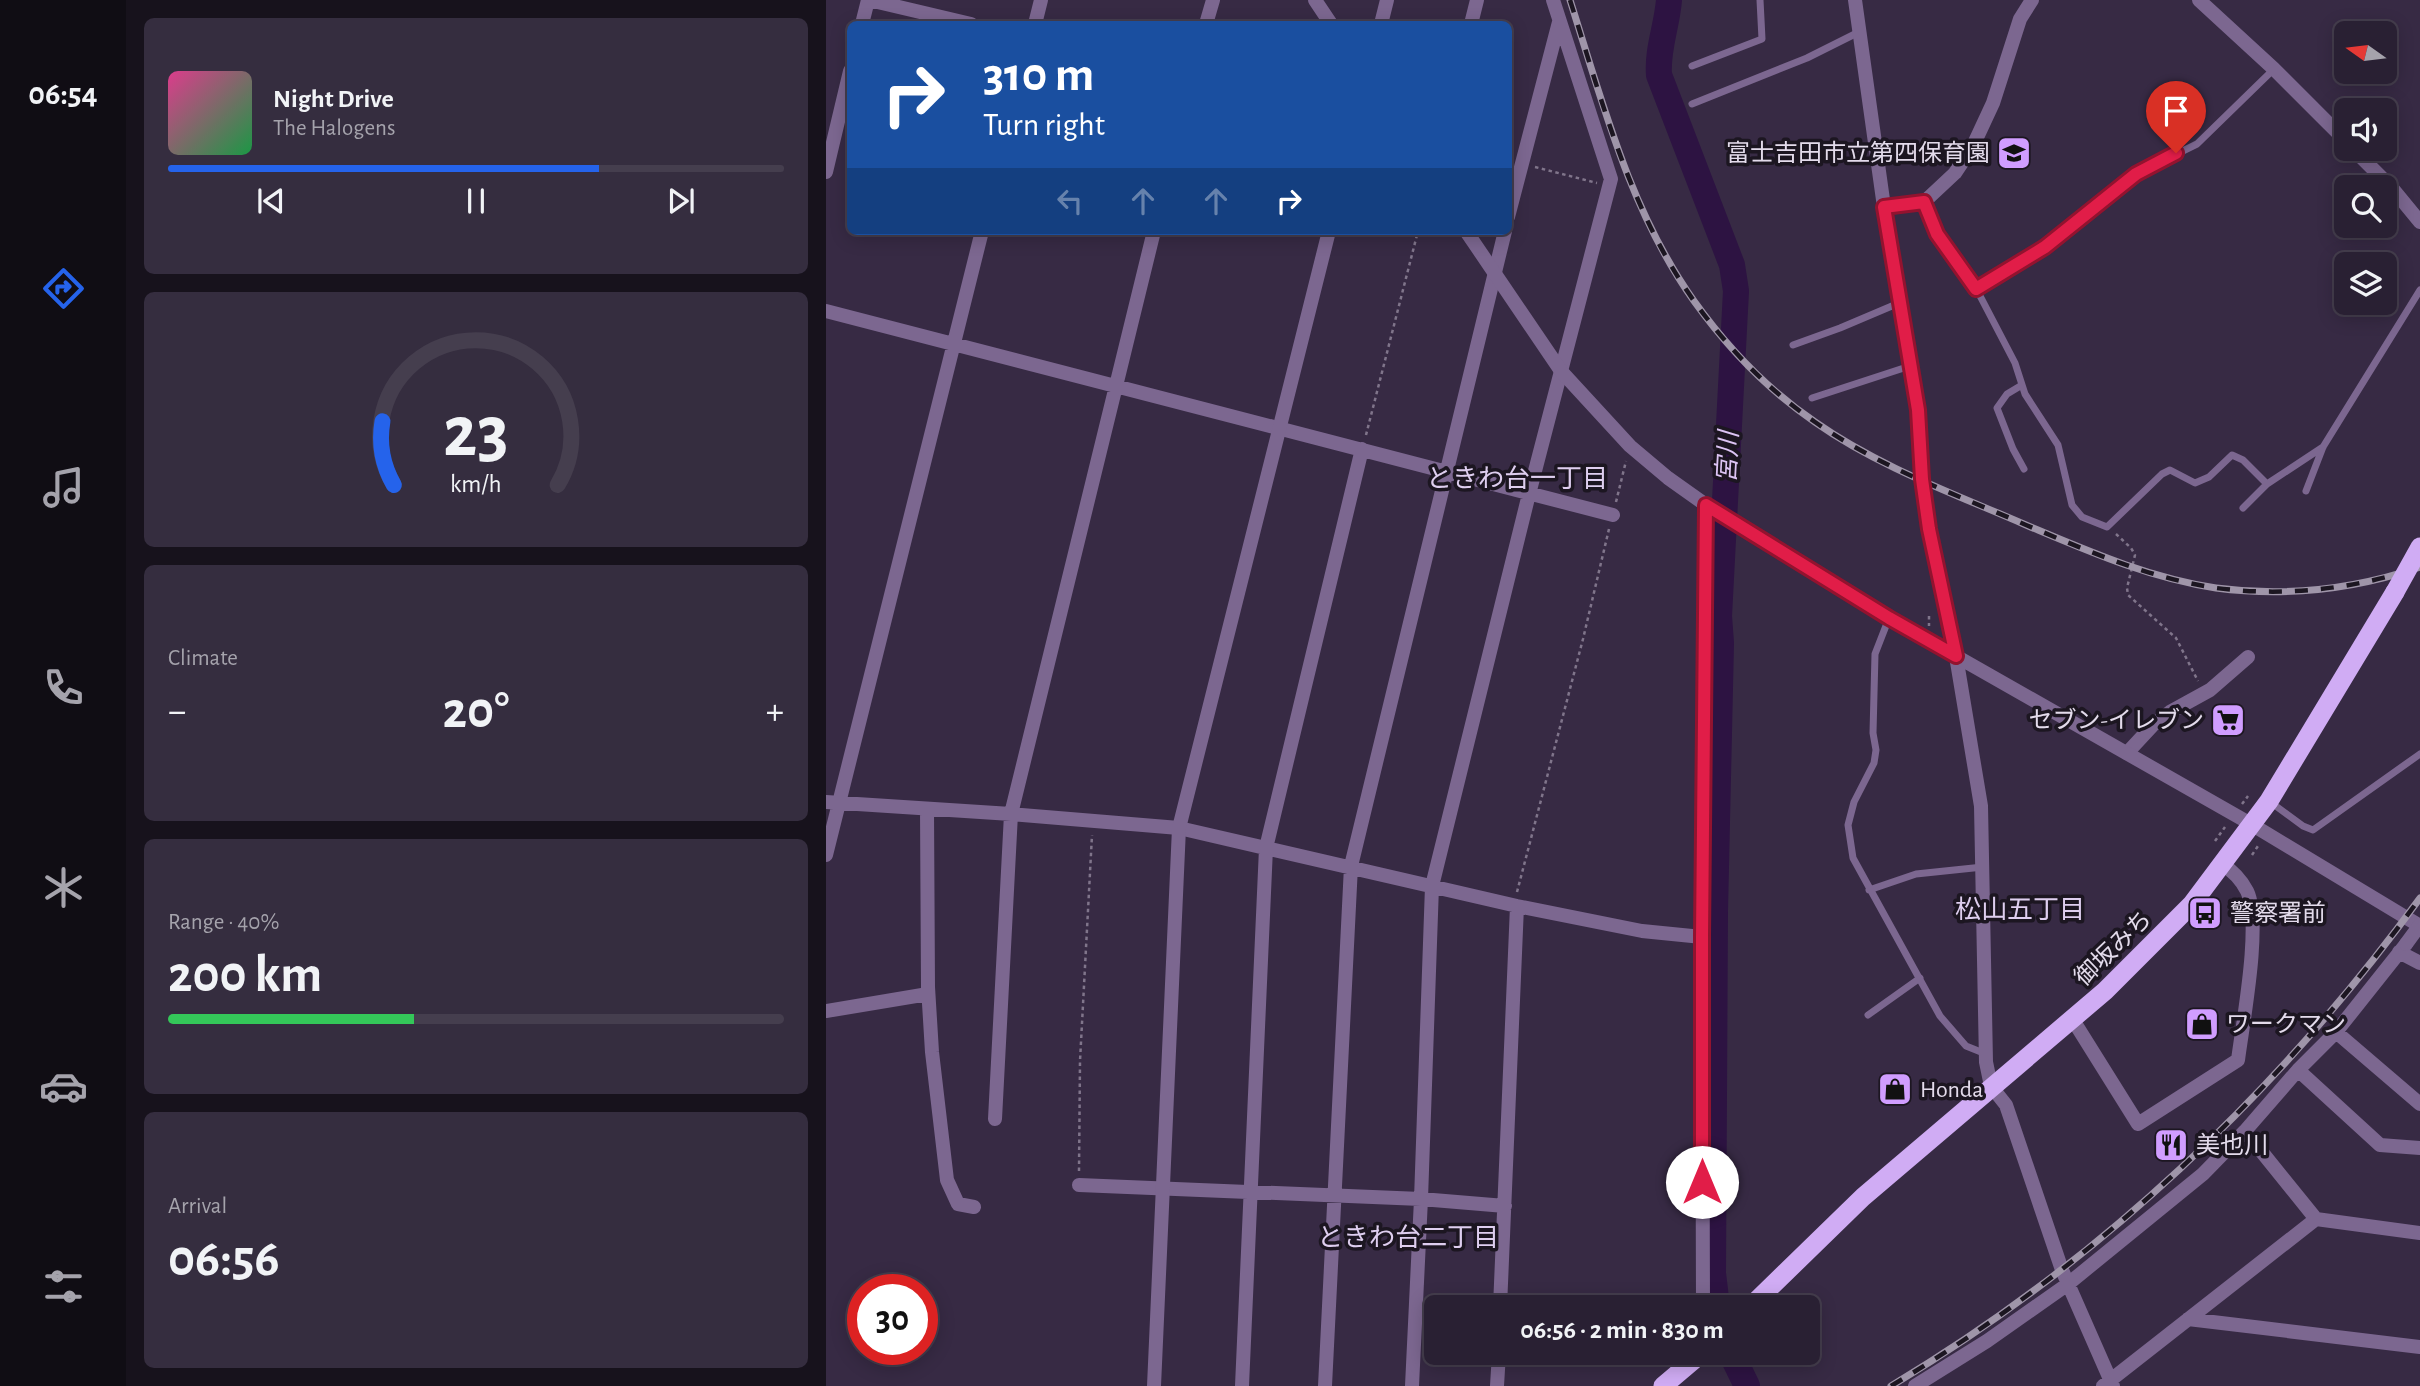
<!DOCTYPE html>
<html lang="en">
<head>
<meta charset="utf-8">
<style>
	:root { --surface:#292033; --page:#352d3f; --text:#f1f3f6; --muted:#a5a3ac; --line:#453e4e; --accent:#2563eb }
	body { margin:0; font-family:"Alegreya Sans","Noto Sans JP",sans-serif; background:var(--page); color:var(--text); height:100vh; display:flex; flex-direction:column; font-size:26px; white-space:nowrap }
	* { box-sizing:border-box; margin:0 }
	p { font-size:23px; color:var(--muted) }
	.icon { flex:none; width:38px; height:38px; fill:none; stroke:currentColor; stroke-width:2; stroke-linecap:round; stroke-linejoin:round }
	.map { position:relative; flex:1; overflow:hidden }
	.drawer { display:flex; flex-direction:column; gap:18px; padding:18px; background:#17121c; width:700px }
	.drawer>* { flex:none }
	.guide { position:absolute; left:21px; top:21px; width:665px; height:214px; border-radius:10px; box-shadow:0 4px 18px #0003,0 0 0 2px var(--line); background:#1a4fa0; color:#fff; overflow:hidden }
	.needle { width:46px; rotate:284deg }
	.tools { position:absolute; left:1508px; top:21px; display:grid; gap:14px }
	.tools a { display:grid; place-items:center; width:63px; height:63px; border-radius:10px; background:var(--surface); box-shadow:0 4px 18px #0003,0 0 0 2px var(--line); font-size:35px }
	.speed { position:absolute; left:21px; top:1274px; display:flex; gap:14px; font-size:35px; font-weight:700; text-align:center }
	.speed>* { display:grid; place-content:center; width:91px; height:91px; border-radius:50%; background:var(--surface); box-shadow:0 4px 18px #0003,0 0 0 2px var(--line); line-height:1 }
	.speed .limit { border:10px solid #d22; background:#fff; color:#111 }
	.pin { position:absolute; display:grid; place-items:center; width:60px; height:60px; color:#fff; margin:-72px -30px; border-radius:50% 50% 50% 0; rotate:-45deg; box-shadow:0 0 7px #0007 }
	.pin .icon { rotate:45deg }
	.me { position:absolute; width:77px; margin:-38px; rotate:0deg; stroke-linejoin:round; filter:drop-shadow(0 0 5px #0008) }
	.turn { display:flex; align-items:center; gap:24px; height:147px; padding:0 21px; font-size:32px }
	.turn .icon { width:91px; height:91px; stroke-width:2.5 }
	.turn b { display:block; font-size:49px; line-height:60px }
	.lanes { display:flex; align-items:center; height:66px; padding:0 21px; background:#0003; justify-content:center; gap:35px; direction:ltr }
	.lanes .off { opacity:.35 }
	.big { font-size:52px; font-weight:700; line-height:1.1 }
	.drawer .widget { flex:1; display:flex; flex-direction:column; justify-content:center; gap:10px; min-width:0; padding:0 24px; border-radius:10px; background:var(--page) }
	.drawer .dial { align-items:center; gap:0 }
	.dial svg { height:182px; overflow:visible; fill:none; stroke:var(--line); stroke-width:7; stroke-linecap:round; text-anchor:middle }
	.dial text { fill:var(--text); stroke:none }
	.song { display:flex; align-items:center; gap:21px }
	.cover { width:84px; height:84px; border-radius:10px; background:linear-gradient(135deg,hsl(330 70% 55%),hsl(140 70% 35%)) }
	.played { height:7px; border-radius:4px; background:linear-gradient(90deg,var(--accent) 70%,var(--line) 70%) }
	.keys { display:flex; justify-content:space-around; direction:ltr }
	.heat { display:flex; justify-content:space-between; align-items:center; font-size:38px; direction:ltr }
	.charge { height:10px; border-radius:5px; background:linear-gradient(90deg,#34c759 40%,var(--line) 0) }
	.trip { position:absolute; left:598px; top:1295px; width:396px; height:70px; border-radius:10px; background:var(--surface); box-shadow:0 4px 18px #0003,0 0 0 2px var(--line); font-weight:700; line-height:70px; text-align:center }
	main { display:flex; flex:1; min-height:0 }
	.tab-bar { display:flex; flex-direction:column; width:126px; justify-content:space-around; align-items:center; background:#100d14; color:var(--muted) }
	.tab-bar .icon { width:49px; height:49px }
	.tab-bar .on { color:var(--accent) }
	.tab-bar b { font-size:32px; color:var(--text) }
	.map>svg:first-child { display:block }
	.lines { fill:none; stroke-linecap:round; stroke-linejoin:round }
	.river { stroke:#2d1342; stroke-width:26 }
	.path { stroke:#80758b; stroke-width:2.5; stroke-dasharray:3.5 3.5; stroke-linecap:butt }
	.service { stroke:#7c6790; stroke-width:7 }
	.minor { stroke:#7c6790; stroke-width:14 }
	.tertiary { stroke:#7c6790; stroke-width:14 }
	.trunk { stroke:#d0acf4; stroke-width:19 }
	.rail-casing { stroke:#9f95a9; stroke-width:7 }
	.rail { stroke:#1c1621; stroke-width:4.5; stroke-dasharray:13; stroke-linecap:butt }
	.minor-bridge { stroke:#7c6790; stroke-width:14 }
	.trunk-bridge { stroke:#d0acf4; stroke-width:19 }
	.route-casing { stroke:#92132f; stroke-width:18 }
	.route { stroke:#e11d48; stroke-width:12 }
	.labels { text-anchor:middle; stroke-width:7; stroke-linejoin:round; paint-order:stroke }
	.poi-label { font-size:24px; fill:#e3dbeb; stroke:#1c1621; text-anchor:start }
	.street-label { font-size:24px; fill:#e3dbeb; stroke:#1c1621 }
	.water-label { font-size:26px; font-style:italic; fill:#dcc4f4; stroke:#1c1621 }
	.neighbourhood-label { font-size:26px; fill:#deceef; stroke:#1c1621 }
</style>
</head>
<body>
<main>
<nav class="tab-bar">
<b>06:54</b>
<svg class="icon on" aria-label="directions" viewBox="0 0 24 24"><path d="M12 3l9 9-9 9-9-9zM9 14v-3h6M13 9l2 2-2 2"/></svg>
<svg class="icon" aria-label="music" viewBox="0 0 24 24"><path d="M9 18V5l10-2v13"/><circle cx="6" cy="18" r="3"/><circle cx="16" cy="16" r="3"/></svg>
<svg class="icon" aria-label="phone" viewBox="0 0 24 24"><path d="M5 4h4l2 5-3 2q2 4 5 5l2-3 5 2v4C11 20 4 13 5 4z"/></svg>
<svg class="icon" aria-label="climate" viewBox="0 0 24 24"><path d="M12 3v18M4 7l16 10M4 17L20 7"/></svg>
<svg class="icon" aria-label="car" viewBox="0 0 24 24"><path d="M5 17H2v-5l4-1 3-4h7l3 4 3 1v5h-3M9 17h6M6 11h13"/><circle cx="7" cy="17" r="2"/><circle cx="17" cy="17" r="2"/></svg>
<svg class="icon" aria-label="filters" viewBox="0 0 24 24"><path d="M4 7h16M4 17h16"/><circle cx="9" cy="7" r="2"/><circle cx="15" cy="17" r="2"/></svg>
</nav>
<section class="drawer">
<div class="widget">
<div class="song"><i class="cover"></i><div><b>Night Drive</b><p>The Halogens</p></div></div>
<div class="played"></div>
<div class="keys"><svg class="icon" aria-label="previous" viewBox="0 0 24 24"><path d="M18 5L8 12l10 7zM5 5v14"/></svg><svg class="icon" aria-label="pause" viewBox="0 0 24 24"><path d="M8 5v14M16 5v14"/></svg><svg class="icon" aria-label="next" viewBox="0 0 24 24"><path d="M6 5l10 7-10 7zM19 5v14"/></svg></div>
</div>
<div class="widget dial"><svg viewBox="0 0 100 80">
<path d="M14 69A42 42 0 1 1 86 69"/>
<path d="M14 69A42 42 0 0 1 9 41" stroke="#2563eb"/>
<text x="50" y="56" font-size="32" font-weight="700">23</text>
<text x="50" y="72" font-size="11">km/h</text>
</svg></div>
<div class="widget"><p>Climate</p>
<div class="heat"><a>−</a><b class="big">20°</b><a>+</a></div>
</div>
<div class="widget"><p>Range · 40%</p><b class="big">200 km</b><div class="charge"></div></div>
<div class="widget"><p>Arrival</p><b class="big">06:56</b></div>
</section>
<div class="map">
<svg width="1594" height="1386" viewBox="0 0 1594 1386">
	<rect width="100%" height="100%" fill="#372a44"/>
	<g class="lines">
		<path class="river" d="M843,0c-2,26 -12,49 -10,75l73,190 4,26 -17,325 2,27 -6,268 -2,362 4,34
			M905,1353l16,33"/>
		<path class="path" d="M709,167l62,16
			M540,435l52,-204
			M790,502l10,-41
			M1290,534l15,14 4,7 -8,33 1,7 48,43 22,43
			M1103,616v10
			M1416,804l6,-8
			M1389,841l10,-14
			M1426,855l6,-9
			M691,892l66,-253 26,-110
			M253,1171l1,-110 12,-226"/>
		<path class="service" d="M866,66l70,-27 -2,-39
			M866,104l115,-46 52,-26
			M1098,202l13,32 41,58 37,71 10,31 33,51 14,60 10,12 25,10 55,-53 8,-4 25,13 14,-6 23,-22 11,5 24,24
			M1151,289l68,-42 91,-73 61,-30 77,-75
			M967,345l47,-17 59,-25
			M1196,385l-15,9 -10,14 16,41 11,20
			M986,398l98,-32
			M1480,491l17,-44 97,-157
			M1417,508l24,-24 56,-37
			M1063,618l-14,36 -2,79 3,17 -2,13 -20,39 -6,23 5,33 87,158 26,30 20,8
			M1443,801l34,25 10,4 107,-76
			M1043,890l47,-16 67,-7
			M1042,1015l52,-37"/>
		<path class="minor" d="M43,0l102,24
			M1373,0l75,69 73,73
			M36,24l6,-24
			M209,24l6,-24
			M380,24l7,-24
			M645,24l6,-24
			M1527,149l39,39 28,34
			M0,172l24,-101
			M1058,207l40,-5 31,-29 18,-27 20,-43 27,-84 12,-19
			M682,217l51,-195
			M0,311l787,204
			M1301,753l26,-28 17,-13 40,-22 38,-33
			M0,802l185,12 168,14 338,78 125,25 60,6
			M101,810l1,177 4,65 15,128 11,24 16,3
			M0,855l156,-624
			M1573,952l21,11
			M0,1011l102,-17
			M1247,1020l65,104 100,-64c5,-39 24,-138 9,-169 -6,-12 -14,-20 -26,-28
			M1510,1032l84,72
			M1472,1070l82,75 40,3
			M1165,1086l15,19 56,165 51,116
			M169,1119l16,-305 143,-583
			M1419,1131l71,88
			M253,1185l342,14 84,7
			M674,1307l17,-401
			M877,1307l-1,-370 4,-432
			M1362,1319l232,28
			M416,1386l24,-538 96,-399
			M499,1386l26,-520 154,-635
			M586,1386l9,-187 11,-313 97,-392 82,-315 -58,-179
			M671,1386l2,-33
			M1089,1386l72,-45 81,-57 135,-110 42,-43 53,-61 38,-38 70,-88
			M1277,1386l213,-167 104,14"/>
		<path class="tertiary" d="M489,0l16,24
			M1029,0l29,207 34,203 4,69 7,50 27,127 25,150 5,256 5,24
			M555,24l6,-24
			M640,231l95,140 69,75 38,32 38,27 183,113 362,206 169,102
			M328,1386l25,-558 150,-597"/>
		<path class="trunk" d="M924,1307l113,-110 242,-206 87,-87 77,-103 126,-209
			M837,1386l39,-33"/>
		<g class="rail-casing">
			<path id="rail" d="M744,0c33,104 60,211 124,301 33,46 74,89 121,121 64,45 140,72 211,103 62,26 123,53 190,63 69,9 139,1 204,-21
				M1065,1386c208,-124 386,-292 529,-488"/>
		</g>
		<use href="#rail" class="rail"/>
		<path class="minor-bridge" d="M1580,944l14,-19"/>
		<path class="trunk-bridge" d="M1569,592l25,-45"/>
	</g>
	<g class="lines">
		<g class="route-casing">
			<path id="route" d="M876,1182v-245l4,-432 183,113 67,38 -27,-127 -7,-50 -4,-69 -34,-203 40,-5 13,32 39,55 69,-42 91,-73 40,-21"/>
		</g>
		<use href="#route" class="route"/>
	</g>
	<defs>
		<g id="school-square" transform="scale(1.75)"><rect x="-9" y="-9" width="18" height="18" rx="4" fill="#d09dff" stroke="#1c1621"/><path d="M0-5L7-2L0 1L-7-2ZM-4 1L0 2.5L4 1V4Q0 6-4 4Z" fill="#111"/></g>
		<g id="supermarket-square" transform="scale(1.75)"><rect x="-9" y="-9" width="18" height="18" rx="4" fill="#d09dff" stroke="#1c1621"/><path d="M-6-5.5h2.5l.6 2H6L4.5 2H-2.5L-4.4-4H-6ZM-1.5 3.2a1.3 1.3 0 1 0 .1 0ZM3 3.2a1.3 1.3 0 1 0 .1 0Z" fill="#111"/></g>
		<g id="bus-square" transform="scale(1.75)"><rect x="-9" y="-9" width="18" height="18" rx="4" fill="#d09dff" stroke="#1c1621"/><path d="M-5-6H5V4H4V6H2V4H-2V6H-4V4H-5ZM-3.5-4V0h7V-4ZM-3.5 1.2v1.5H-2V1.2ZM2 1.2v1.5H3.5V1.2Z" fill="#111"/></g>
		<g id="shop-square" transform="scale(1.75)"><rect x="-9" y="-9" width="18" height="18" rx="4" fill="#d09dff" stroke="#1c1621"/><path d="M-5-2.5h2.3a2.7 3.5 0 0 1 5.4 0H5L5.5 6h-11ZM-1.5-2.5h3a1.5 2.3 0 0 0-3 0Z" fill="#111"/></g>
		<g id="restaurant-square" transform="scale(1.75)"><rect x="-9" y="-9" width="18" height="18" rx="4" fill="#d09dff" stroke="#1c1621"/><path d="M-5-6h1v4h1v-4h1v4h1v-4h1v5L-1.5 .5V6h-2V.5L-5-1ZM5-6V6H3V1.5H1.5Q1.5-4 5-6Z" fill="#111"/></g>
	</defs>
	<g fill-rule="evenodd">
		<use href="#school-square" x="1188" y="153"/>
		<use href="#supermarket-square" x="1402" y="720"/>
		<use href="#bus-square" x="1379" y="913"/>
		<use href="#shop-square" x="1376" y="1024"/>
		<use href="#shop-square" x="1069" y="1089"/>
		<use href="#restaurant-square" x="1345" y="1145"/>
	</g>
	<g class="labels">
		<g class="poi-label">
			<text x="1164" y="161" text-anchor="end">富士吉田市立第四保育園</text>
			<text x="1378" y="728" text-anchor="end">セブン-イレブン</text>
			<text x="1404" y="921">警察署前</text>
			<text x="1400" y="1032">ワークマン</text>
			<text x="1094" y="1097">Honda</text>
			<text x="1370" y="1153">美也川</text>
		</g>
		<g class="street-label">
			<text transform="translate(1287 948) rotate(-44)" y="8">御坂みち</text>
		</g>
		<g class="water-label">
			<text transform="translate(901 457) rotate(-87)" y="9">宮川</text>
		</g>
		<g class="neighbourhood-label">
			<text x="691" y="487">ときわ台一丁目</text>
			<text x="1194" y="918">松山五丁目</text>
			<text x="582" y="1246">ときわ台二丁目</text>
		</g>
	</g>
</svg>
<div class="tools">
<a><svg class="needle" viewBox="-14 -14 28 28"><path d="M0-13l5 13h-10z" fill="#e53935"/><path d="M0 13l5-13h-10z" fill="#a5a3ac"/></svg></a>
<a><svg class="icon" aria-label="sound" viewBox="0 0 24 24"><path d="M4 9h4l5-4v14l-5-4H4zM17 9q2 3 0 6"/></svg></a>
<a><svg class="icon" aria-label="search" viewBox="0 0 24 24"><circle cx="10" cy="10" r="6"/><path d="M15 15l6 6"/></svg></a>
<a><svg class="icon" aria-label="layers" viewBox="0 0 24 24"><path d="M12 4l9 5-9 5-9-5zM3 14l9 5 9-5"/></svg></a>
</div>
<div class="speed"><div class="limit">30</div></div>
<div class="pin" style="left:1350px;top:153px;background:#d93025"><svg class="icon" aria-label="arrive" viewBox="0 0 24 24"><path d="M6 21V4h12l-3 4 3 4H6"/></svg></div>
<svg class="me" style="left:876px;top:1182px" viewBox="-20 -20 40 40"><circle r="19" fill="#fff"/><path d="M0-13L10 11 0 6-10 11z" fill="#e11d48"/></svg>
<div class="trip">06:56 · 2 min · 830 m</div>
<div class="guide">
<div class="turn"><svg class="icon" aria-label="right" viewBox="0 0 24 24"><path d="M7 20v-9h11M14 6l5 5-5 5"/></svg><div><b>310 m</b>Turn right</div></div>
<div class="lanes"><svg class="icon off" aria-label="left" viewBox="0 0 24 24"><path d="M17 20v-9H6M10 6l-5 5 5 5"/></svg><svg class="icon off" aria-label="ahead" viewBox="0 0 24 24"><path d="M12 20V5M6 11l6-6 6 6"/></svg><svg class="icon off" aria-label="ahead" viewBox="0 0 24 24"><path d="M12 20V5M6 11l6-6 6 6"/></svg><svg class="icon" aria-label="right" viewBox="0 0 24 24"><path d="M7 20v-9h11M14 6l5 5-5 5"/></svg></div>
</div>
</div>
</main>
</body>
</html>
